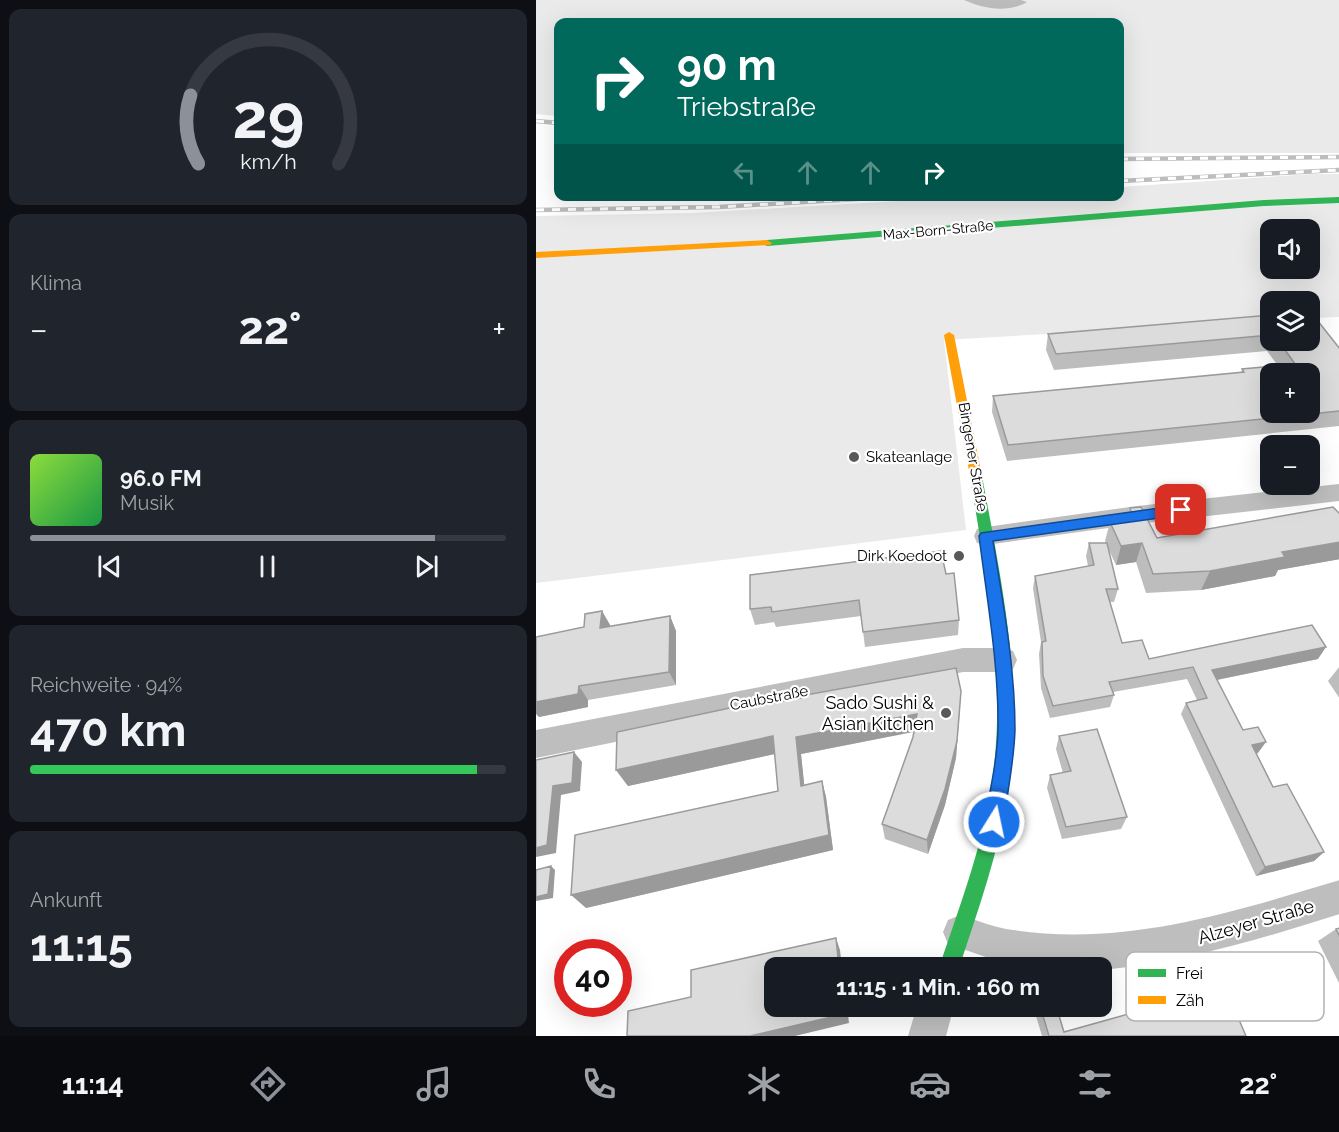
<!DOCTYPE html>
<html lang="de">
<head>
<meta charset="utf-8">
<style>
	:root { --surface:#171b24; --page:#20242c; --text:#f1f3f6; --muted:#9ea1a6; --line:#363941; --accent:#8c9099 }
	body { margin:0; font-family:Raleway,sans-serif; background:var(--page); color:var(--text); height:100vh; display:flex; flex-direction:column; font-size:22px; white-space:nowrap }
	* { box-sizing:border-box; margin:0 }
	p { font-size:20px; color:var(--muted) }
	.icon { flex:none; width:33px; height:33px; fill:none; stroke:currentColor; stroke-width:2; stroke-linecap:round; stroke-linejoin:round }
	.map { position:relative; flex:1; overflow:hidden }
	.sheet { display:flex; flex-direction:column; gap:9px; padding:9px; background:#0d0f14; width:536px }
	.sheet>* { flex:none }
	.top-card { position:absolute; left:18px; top:18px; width:570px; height:183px; border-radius:12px; box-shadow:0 6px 24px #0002; background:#00695c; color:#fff; overflow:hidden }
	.tools { position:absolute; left:724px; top:219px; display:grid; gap:12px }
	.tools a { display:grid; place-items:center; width:60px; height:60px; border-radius:12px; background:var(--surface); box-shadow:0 6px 24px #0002; font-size:30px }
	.speed { position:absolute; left:18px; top:939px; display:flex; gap:12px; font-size:30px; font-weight:700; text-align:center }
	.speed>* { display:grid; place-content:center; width:78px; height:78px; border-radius:50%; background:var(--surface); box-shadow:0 6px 24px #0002; line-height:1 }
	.speed .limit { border:9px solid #d22; background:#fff; color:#111 }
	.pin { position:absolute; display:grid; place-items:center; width:51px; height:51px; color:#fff; margin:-26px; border-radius:12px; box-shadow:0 3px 9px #0006 }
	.me { position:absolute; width:66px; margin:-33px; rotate:10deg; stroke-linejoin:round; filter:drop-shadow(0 0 4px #0008) }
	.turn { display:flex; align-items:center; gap:21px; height:126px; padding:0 24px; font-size:27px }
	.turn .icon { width:78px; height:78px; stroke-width:2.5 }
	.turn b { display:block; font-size:42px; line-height:51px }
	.lanes { display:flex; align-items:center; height:57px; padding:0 24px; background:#0003; justify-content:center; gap:30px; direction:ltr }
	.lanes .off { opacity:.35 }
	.big { font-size:45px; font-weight:700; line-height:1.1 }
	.sheet .card { flex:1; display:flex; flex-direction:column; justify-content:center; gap:9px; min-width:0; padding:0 21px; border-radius:12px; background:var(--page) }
	.sheet .dial { align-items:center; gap:0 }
	.dial svg { height:156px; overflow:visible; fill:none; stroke:var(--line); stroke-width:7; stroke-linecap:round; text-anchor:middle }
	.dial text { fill:var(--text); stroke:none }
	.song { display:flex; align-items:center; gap:18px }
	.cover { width:72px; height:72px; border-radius:9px; background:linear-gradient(135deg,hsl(90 70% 55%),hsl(140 70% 35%)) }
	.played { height:6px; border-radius:3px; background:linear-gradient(90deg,var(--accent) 85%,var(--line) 85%) }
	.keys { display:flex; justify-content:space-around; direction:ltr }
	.heat { display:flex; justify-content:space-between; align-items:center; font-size:33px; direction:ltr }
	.charge { height:9px; border-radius:4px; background:linear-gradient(90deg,#34c759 94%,var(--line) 0) }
	.trip { position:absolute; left:228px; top:957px; width:348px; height:60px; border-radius:12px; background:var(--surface); box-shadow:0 6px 24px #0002; font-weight:700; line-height:60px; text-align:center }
	.tab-bar { display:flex; height:96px; justify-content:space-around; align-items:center; background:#090b0e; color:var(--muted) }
	.tab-bar .icon { width:42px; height:42px }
	.tab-bar .current { color:var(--accent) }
	.tab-bar b { font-size:27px; color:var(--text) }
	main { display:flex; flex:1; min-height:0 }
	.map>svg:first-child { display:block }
	.green { fill:#eaeaea; fill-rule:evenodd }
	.water { fill:#bcbcbc }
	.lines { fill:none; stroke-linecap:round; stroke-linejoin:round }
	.street { fill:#bebebe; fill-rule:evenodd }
	.fast { fill:#30b455; fill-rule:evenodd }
	.slow { fill:#ff9f0a; fill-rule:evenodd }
	.rail-casing { stroke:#bdbdbd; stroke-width:4.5 }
	.rail { stroke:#fff; stroke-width:3; stroke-dasharray:8; stroke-linecap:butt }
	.wall { fill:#bdbdbd }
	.shaded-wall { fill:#9a9a9a }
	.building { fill:#dcdcdc; stroke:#9a9a9a; stroke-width:1.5; fill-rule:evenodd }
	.route { fill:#1a73e8; stroke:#114b97; stroke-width:1.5 }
	.poi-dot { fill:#595959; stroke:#fff; stroke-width:2 }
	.labels { text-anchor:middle; stroke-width:4.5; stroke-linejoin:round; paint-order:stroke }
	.far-street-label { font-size:14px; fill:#000; stroke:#fff }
	.poi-label { font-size:15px; fill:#000; stroke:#fff; text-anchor:start }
	.street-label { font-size:15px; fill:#000; stroke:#fff }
	.near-poi-label { font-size:18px; fill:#000; stroke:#fff; text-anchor:end }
	.near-street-label { font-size:18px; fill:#000; stroke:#fff }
	.key { fill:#fff; stroke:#b2b2b2; stroke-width:1.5 }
	.key-label { font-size:16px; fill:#000 }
</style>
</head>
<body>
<main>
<section class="sheet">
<div class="card dial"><svg viewBox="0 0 100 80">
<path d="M14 69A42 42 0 1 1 86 69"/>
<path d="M14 69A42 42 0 0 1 10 34" stroke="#8c9099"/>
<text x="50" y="56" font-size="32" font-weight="700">29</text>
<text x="50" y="72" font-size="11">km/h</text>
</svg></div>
<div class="card"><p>Klima</p>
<div class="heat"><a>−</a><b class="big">22°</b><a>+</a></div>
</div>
<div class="card">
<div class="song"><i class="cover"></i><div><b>96.0 FM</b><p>Musik</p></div></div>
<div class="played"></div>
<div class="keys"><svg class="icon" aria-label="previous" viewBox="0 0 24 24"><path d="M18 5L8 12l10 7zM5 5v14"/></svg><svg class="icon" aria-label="pause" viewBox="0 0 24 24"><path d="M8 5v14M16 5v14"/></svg><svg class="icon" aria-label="next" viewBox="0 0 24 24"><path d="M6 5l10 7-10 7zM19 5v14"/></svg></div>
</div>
<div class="card"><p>Reichweite · 94%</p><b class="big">470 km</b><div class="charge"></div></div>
<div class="card"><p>Ankunft</p><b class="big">11:15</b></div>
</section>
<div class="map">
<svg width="804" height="1036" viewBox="0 0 804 1036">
	<rect width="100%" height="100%" fill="#fff"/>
	<path class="green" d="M0,0h803v153h-219v-131h-562v94l-22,-2z
		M776,174h27v143l-29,1v-16h-39v19l-327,19 22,190 -430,53v-367l156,-3 295,-17h133v-9zM735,230h39v38h-39z"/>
	<path class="water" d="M428,0h57l6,2c-19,11 -43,7 -63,-2z"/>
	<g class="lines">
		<path class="street" d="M804,484v17l-203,23 -151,21 -9,-2 -3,-7 3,-7 9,-2 151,-21z
			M427,648h40l10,3 4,9 -4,9 -10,3h-40l-427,86v-28z
			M804,880v34c-79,25 -156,48 -238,56v-2l-90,-2 -64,-22 -5,-12 5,-12 12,-5c17,5 35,13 53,15 112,17 220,-18 327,-50z
			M381,1006h37l-8,30h-38z"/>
		<path class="fast" d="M804,197v6l-76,3 -497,40 -5,-3 5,-3 497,-40z
			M440,471l6,5c19,103 43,211 26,316 -9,60 -30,118 -49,176h-20c22,-66 48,-133 55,-202 11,-97 -9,-195 -24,-290z"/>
		<path class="slow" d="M231,240l5,3 -2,2 -234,13v-6z
			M413,332l5,3 28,141 -6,5 -6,-5 -26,-141z"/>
		<g class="rail-casing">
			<path id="rail" d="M0,121l22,2
				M584,159l220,-2
				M584,181l220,-11
				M0,210l183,-3 188,-11"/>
		</g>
		<use href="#rail" class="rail"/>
	</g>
	<path class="wall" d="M735,315v25h39l30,9v77l-333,35 -15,-49 1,-16 248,-23 1,-4 36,-3 -11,-15 -213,19 -8,-20 2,-16z
		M594,508l27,30 183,-24v45l-62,11 -3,6 -74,14 -55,3 -10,-31 -20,3 -8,-17 10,41 -4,13h-4l12,41 27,16h169l-101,21 26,50 15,23 -2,1 17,33 51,65 -10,9 -58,15 -75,-162 5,-11 11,-3 -10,-21 -74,13 1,3 -4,12 -60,11 -9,-30 -2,-34 2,-12 -8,-54 2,-12 53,-10 -2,-10 3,-13h17l-1,-2 5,-19 17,-3z
		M410,574l13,46 -1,15 -93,12 -4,-31 -85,11 -2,-5 -19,3 -5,-16z
		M66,611l8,14v2l60,-11 6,15v54l-88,15v7l-49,10 45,-90z
		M804,666v33l-12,-18z
		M222,702l1,4 201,3 -4,49 -11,47 -17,49 -43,-15 -3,-15 31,-87 1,-5 -113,22 3,31 18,-4 4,16 7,53 -247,58 192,-117 -3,-37 -147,32 -12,-16z
		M523,736l68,81 -6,12 -59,10 -15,-51 3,-13 13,-2 -7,-24z
		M804,928v57l-22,-44 18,-12z
		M497,1006h23l8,26 182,4h-204z"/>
	<path class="shaded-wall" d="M804,542v17l-62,11 -3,6 -74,14 9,-19 72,-19z
		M606,543l-6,19 -20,3 5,-19z
		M66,611l8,14 -2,17 -8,-14z
		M134,616l6,15v54l-7,-13z
		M790,647l-8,12 -112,23 6,-12z
		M43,686l9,14v7l-49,10 -3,-3v-12z
		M425,691l-5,67 -11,47 -17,49 -1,-14z
		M381,714v17l-116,23 5,47 -5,-15 -5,-49z
		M237,736l6,17 -151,33 -12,-16z
		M730,742l-8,11 -14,3 8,-11z
		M38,752l8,10 -2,29 -19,4 -5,58 -20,4v-9l17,-62z
		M286,781l4,16 7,53 -247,58 -15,-13z
		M788,852l-10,9 -58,15 9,-9z
		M15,866l4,4 -2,28 -17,3v-4z
		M300,938l4,12 2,18h-3z
		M307,1006h4l2,17 -54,13h-45z"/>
	<path class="building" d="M774,311l30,38v62l-332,34 -15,-49 251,-24 -2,-3 53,-5 -17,-24h32zM735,374h39v38h-39z
		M735,315v20l-215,19 -8,-20z
		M605,507l16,31 176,-31 7,7v28l-58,10 3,5 -75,14 -57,3 -11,-31 -21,3 -11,-24 23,-4 -3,-10z
		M553,543h18l11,46h-12l16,54 20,-3 7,19 163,-34 14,22 -114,23 31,60 15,-3 8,15 -14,3 21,42 14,-3 37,68 -59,15 -79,-164 21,-5 -14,-31 -84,15 5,13 -61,11 -10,-30 -1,-34 4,-1 -11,-65 59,-11z
		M405,551l5,23 8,-1 5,47 -96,12 -4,-32 -87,12 -1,-5 -21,2v-34z
		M66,611l-2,17 70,-12 -1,56 -90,14 -1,8 -42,8v-65l48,-10 1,-13z
		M420,668l5,23 -4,50 -12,48 -18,51 -45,-16 31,-87 4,-23 -121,23 5,49 21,-5 7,54 -258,60 4,-60 203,-44 -5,-55 -157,34 1,-38 141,-30v4l43,-8 -1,-2z
		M561,729l30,88 -61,10 -16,-52 21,-4 -12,-35z
		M38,752l-2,31 -19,3 -6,59 -11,3v-88z
		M15,866l-3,28 -12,3v-27z
		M804,928v9l-4,-8z
		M300,938l3,30h-65v38h69l1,8 -94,22h-123l1,-25 63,-14v-27z
		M689,987l21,49h-197l-9,-30h16l8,26z"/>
	<path class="route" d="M645,505l7,5 -7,5 -188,26c10,62 22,125 22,189 -1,31 -7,61 -12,92l-3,6 -6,3 -7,-3 -3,-6c6,-30 13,-61 14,-92 1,-65 -11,-130 -19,-194l2,-3z"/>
	<g class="poi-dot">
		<circle cx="318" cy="457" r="6"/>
		<circle cx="423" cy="556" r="6"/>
		<circle cx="410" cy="713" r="6"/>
	</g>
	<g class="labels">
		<g class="far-street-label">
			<text transform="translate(402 230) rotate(-5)" y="5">Max-Born-Straße</text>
		</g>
		<g class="poi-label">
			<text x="330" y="462">Skateanlage</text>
			<text x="411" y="561" text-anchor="end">Dirk Koedoot</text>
		</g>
		<g class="street-label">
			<text transform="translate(437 457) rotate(80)" y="5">Bingener Straße</text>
			<text transform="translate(233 698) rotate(-11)" y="5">Caubstraße</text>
		</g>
		<g class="near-poi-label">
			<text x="398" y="709">Sado Sushi &amp;<tspan x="398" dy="21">Asian Kitchen</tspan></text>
		</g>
		<g class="near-street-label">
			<text transform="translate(720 922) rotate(-16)" y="6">Alzeyer Straße</text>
		</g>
	</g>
	<rect x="590" y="952" width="198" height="69" rx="9" class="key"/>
	<rect x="602" y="969" width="28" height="8" fill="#30b455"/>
	<rect x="602" y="996" width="28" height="8" fill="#ff9f0a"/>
	<g class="key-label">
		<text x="640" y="979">Frei</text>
		<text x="640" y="1006">Zäh</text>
	</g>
</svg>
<div class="tools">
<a><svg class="icon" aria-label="sound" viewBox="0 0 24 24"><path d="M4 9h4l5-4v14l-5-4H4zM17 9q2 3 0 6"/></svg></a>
<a><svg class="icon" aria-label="layers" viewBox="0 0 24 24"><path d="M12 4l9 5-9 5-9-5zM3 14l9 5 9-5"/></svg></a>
<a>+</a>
<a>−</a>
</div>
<div class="speed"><div class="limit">40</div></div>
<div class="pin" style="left:645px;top:510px;background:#d93025"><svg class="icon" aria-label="arrive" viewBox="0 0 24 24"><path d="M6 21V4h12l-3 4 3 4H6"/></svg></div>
<svg class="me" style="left:458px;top:822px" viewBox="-20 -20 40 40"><circle r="17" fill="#1a73e8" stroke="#fff" stroke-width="3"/><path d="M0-11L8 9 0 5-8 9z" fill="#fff"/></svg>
<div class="trip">11:15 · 1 Min. · 160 m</div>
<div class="top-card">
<div class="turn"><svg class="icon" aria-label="right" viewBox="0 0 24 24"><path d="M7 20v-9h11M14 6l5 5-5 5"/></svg><div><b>90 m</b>Triebstraße</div></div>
<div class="lanes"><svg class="icon off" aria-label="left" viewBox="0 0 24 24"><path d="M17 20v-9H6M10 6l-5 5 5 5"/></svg><svg class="icon off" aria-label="ahead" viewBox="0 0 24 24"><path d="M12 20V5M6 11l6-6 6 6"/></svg><svg class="icon off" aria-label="ahead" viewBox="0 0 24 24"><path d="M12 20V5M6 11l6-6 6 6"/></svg><svg class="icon" aria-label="right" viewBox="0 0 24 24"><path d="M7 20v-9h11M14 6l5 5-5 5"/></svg></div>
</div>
</div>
</main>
<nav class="tab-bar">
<b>11:14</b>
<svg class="icon current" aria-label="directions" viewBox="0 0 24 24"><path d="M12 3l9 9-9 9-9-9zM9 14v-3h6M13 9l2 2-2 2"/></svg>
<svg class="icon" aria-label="music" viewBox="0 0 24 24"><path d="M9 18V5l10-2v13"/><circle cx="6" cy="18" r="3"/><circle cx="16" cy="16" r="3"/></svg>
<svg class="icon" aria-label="phone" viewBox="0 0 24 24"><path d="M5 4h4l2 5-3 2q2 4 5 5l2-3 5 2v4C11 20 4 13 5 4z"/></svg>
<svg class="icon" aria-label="climate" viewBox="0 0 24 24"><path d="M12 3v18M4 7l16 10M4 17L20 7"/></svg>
<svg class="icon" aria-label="car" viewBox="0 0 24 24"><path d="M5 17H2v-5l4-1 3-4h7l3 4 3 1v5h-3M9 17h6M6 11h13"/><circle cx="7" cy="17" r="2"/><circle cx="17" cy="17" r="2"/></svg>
<svg class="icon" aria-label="filters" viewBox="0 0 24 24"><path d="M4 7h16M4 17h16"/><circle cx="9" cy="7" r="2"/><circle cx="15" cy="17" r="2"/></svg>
<b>22°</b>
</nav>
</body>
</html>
